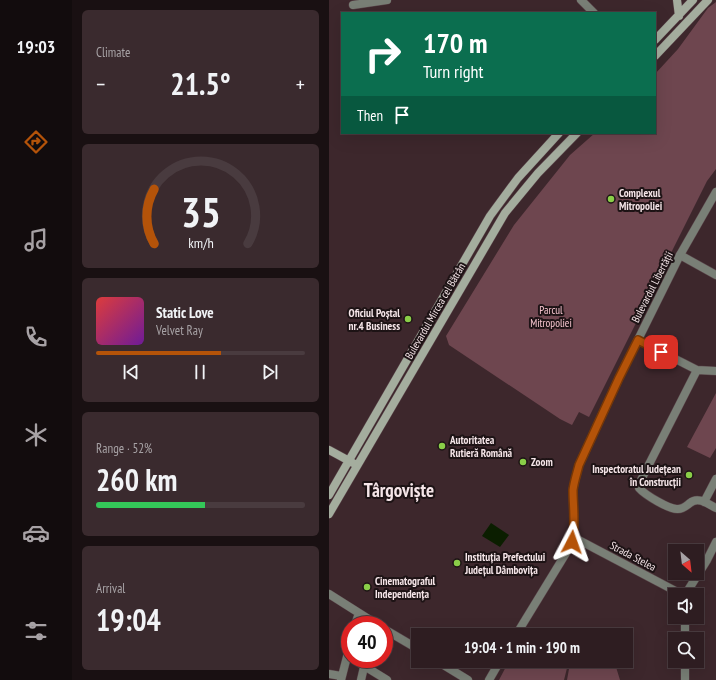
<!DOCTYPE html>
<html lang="en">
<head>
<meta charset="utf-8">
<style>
	:root { --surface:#2e1d21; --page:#3a2a2e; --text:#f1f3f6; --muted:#a7a2a5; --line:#493b3f; --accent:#b45309 }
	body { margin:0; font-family:"PT Sans Narrow",sans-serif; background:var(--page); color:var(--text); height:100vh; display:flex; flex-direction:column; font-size:15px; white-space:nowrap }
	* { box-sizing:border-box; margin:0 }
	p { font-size:13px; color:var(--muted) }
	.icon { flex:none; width:22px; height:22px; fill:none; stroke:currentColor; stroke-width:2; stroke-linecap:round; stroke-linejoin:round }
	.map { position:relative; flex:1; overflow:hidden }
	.details { display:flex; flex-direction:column; gap:10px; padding:10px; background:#191012; width:257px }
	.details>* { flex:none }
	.top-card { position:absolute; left:12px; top:12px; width:315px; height:122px; border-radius:0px; box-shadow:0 4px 16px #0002,0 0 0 1px var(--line); background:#0b6e4f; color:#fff; overflow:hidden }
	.needle { width:26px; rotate:152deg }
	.controls { position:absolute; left:339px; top:544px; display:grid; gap:8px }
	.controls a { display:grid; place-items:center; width:36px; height:36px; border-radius:0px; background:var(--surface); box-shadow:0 4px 16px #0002,0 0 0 1px var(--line); font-size:20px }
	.speed { position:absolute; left:12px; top:616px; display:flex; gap:8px; font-size:20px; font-weight:700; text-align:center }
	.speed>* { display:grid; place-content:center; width:52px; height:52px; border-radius:50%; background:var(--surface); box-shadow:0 4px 16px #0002,0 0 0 1px var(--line); line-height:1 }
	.speed .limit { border:6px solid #d22; background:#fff; color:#111 }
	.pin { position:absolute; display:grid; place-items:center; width:34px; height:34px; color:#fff; margin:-17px; border-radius:8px; box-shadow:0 2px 6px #0006 }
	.me { position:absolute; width:44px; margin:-22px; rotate:4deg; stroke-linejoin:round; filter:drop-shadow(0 0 3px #0008) }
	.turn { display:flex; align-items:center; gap:14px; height:84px; padding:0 16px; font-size:18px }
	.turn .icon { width:52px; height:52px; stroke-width:2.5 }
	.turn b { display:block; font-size:28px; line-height:34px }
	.then { display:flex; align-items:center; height:38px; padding:0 16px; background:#0003; gap:8px; font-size:15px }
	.big { font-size:30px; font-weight:700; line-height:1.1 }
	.details .widget { flex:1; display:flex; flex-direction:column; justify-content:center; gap:6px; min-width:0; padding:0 14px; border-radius:6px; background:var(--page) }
	.details .dial { align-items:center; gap:0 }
	.dial svg { height:104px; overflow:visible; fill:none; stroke:var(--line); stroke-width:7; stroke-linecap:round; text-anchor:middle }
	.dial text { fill:var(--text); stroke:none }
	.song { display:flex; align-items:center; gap:12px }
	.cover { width:48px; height:48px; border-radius:6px; background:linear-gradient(135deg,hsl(0 70% 55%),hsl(280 70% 35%)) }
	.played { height:4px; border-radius:2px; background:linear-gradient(90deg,var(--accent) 60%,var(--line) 60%) }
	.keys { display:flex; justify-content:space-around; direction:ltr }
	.heat { display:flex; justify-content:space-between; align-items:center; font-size:22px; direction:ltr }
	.charge { height:6px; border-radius:3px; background:linear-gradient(90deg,#34c759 52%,var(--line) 0) }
	.trip { position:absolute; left:82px; top:628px; width:222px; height:40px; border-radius:0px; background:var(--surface); box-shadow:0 4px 16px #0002,0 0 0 1px var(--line); font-weight:700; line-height:40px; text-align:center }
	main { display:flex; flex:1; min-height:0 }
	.tabs { display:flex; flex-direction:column; width:72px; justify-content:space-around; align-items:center; background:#120c0d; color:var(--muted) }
	.tabs .icon { width:28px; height:28px }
	.tabs .on { color:var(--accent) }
	.tabs b { font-size:18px; color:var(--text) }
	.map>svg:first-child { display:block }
	.green { fill:#6e464f }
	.water { fill:#0b1e00 }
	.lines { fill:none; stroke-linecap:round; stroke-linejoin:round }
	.minor-casing { stroke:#5a454a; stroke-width:9 }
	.tertiary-casing { stroke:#5a454a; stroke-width:9 }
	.secondary-casing { stroke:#5a454a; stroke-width:9 }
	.minor { stroke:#797f76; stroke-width:8 }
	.tertiary { stroke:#797f76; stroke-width:8 }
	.secondary { stroke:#a4ad9e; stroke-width:8 }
	.route-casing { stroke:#753606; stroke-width:10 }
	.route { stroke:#b45309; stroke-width:7 }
	.poi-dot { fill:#8ace48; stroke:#1d1315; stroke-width:1.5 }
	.labels { text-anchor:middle; stroke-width:4; stroke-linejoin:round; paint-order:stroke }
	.poi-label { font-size:11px; font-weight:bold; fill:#f5e5e8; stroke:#1d1315; text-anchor:start }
	.street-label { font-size:11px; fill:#f5e5e8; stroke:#1d1315 }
	.park-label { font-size:11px; fill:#f7c5cf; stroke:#1d1315 }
	.town-label { font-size:19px; font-weight:bold; fill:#f5e5e8; stroke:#1d1315 }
</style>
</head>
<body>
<main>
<nav class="tabs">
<b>19:03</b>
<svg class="icon on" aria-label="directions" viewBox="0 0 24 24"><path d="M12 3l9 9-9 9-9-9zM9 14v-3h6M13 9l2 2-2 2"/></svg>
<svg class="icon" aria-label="music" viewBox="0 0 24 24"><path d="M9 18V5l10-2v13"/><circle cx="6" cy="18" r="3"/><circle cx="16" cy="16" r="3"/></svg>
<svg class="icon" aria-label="phone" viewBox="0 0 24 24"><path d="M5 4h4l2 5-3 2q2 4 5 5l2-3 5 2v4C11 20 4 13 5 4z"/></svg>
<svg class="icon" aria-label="climate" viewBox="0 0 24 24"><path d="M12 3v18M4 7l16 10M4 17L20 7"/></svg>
<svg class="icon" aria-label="car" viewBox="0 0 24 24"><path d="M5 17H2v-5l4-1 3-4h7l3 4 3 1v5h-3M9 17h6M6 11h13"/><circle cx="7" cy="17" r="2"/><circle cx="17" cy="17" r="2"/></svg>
<svg class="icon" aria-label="filters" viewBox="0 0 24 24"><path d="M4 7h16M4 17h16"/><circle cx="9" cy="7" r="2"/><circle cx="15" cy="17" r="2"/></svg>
</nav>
<section class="details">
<div class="widget"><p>Climate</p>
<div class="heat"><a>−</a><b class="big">21.5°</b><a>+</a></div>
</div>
<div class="widget dial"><svg viewBox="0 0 100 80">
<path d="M14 69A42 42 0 1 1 86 69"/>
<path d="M14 69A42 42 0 0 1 14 27" stroke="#b45309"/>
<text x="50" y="56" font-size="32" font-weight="700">35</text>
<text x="50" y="72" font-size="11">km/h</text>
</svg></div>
<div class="widget">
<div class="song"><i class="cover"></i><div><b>Static Love</b><p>Velvet Ray</p></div></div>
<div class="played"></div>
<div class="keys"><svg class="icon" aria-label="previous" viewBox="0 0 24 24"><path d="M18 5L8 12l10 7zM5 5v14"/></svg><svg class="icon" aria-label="pause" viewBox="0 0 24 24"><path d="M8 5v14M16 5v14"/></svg><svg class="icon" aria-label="next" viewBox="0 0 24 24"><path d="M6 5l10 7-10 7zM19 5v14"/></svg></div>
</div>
<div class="widget"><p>Range · 52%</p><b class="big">260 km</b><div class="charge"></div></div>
<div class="widget"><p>Arrival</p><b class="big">19:04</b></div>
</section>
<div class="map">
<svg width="387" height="680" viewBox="0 0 387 680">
	<rect width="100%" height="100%" fill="#3d272c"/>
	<path class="green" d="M387,2v167l-9,12 -118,236 -10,-5 -7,13 -12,-6 -111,-74 -3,-9 68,-111 56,-70 25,-22h60v-59l23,-25 30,-41z
		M387,393v55l-6,10 -23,-11z
		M180,661h44l14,7 -3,12h-65z
		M287,667l4,13h-53l2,-11z"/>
	<path class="water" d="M162,523l18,12 -9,12 -18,-11z"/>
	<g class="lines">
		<g class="minor-casing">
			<path id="minor" d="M252,0l13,13
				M24,5l34,-5
				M351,255l36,20
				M309,340l59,30
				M387,371l-19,-1 -56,110 -2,8c6,7 31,22 39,21 5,0 8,-3 12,-6 8,-7 18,1 26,5
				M375,502l12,-23
				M0,594l49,31
				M356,595l22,-35 9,-18
				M26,625l4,-12
				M55,629l34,20
				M24,659l34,21
				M108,661l31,19
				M0,674l12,2
				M12,680l9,-35
				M32,680l3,-13"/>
		</g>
		<g class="tertiary-casing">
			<path id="tertiary" d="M244,537l110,58
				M356,617v22
				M187,635l55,-90 3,-13 -1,-43 6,-24 40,-87 61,-123 36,-63
				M356,661v19
				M160,680l11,-19"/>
		</g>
		<g class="secondary-casing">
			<path id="secondary" d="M348,0l2,16
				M326,40l38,-40
				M326,56l53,-56
				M0,450l24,13
				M0,495l161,-279 28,-38 41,-45
				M0,514l176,-301 33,-40 39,-40"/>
		</g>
		<use href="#minor" class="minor"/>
		<use href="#tertiary" class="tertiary"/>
		<use href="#secondary" class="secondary"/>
	</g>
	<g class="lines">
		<g class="route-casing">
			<path id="route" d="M243,542c4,-17 1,-35 1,-52 1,-8 4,-17 6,-25l40,-87 19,-38 23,12"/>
		</g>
		<use href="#route" class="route"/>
	</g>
	<g class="poi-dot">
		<circle cx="282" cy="199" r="4"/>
		<circle cx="79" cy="319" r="4"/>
		<circle cx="113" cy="446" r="4"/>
		<circle cx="194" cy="462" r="4"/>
		<circle cx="360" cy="475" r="4"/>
		<circle cx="128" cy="563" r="4"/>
		<circle cx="38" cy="587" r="4"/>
	</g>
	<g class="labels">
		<g class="poi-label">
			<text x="290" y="197">Complexul<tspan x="290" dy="13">Mitropoliei</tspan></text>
			<text x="71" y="317" text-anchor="end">Oficiul Poștal<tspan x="71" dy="13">nr.4 Business</tspan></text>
			<text x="121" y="444">Autoritatea<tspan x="121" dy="13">Rutieră Română</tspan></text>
			<text x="202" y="466">Zoom</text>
			<text x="352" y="473" text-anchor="end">Inspectoratul Județean<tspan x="352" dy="13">în Construcții</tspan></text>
			<text x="136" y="561">Instituția Prefectului<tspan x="136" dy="13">Județul Dâmbovița</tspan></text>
			<text x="46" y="585">Cinematograful<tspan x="46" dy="13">Independența</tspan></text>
		</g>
		<g class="street-label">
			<text transform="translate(323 287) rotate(-63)" y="4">Bulevardul Libertății</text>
			<text transform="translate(106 311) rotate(-60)" y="4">Bulevardul Mircea cel Bătrân</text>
			<text transform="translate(304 556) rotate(28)" y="4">Strada Stelea</text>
		</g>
		<g class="park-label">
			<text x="222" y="314">Parcul<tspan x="222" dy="13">Mitropoliei</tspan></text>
		</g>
		<g class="town-label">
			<text x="70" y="497">Târgoviște</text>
		</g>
	</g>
</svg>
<div class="controls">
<a><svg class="needle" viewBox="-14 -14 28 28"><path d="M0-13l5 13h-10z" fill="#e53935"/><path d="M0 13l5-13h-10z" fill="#a7a2a5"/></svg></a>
<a><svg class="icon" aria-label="sound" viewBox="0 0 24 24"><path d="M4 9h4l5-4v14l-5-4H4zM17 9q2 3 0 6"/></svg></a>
<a><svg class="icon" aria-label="search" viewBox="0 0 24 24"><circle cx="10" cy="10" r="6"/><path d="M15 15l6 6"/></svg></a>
</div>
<div class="speed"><div class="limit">40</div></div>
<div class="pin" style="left:332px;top:352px;background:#d93025"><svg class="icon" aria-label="arrive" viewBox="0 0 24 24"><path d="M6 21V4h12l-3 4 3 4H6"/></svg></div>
<svg class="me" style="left:243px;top:542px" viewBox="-20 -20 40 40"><path d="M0-17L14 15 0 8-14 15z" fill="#b45309" stroke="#fff" stroke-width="4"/></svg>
<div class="trip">19:04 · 1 min · 190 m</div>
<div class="top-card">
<div class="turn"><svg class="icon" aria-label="right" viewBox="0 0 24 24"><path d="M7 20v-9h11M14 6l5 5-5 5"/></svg><div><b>170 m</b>Turn right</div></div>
<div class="then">Then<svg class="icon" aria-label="arrive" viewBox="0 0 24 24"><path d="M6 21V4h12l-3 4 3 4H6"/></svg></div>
</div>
</div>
</main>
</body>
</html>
